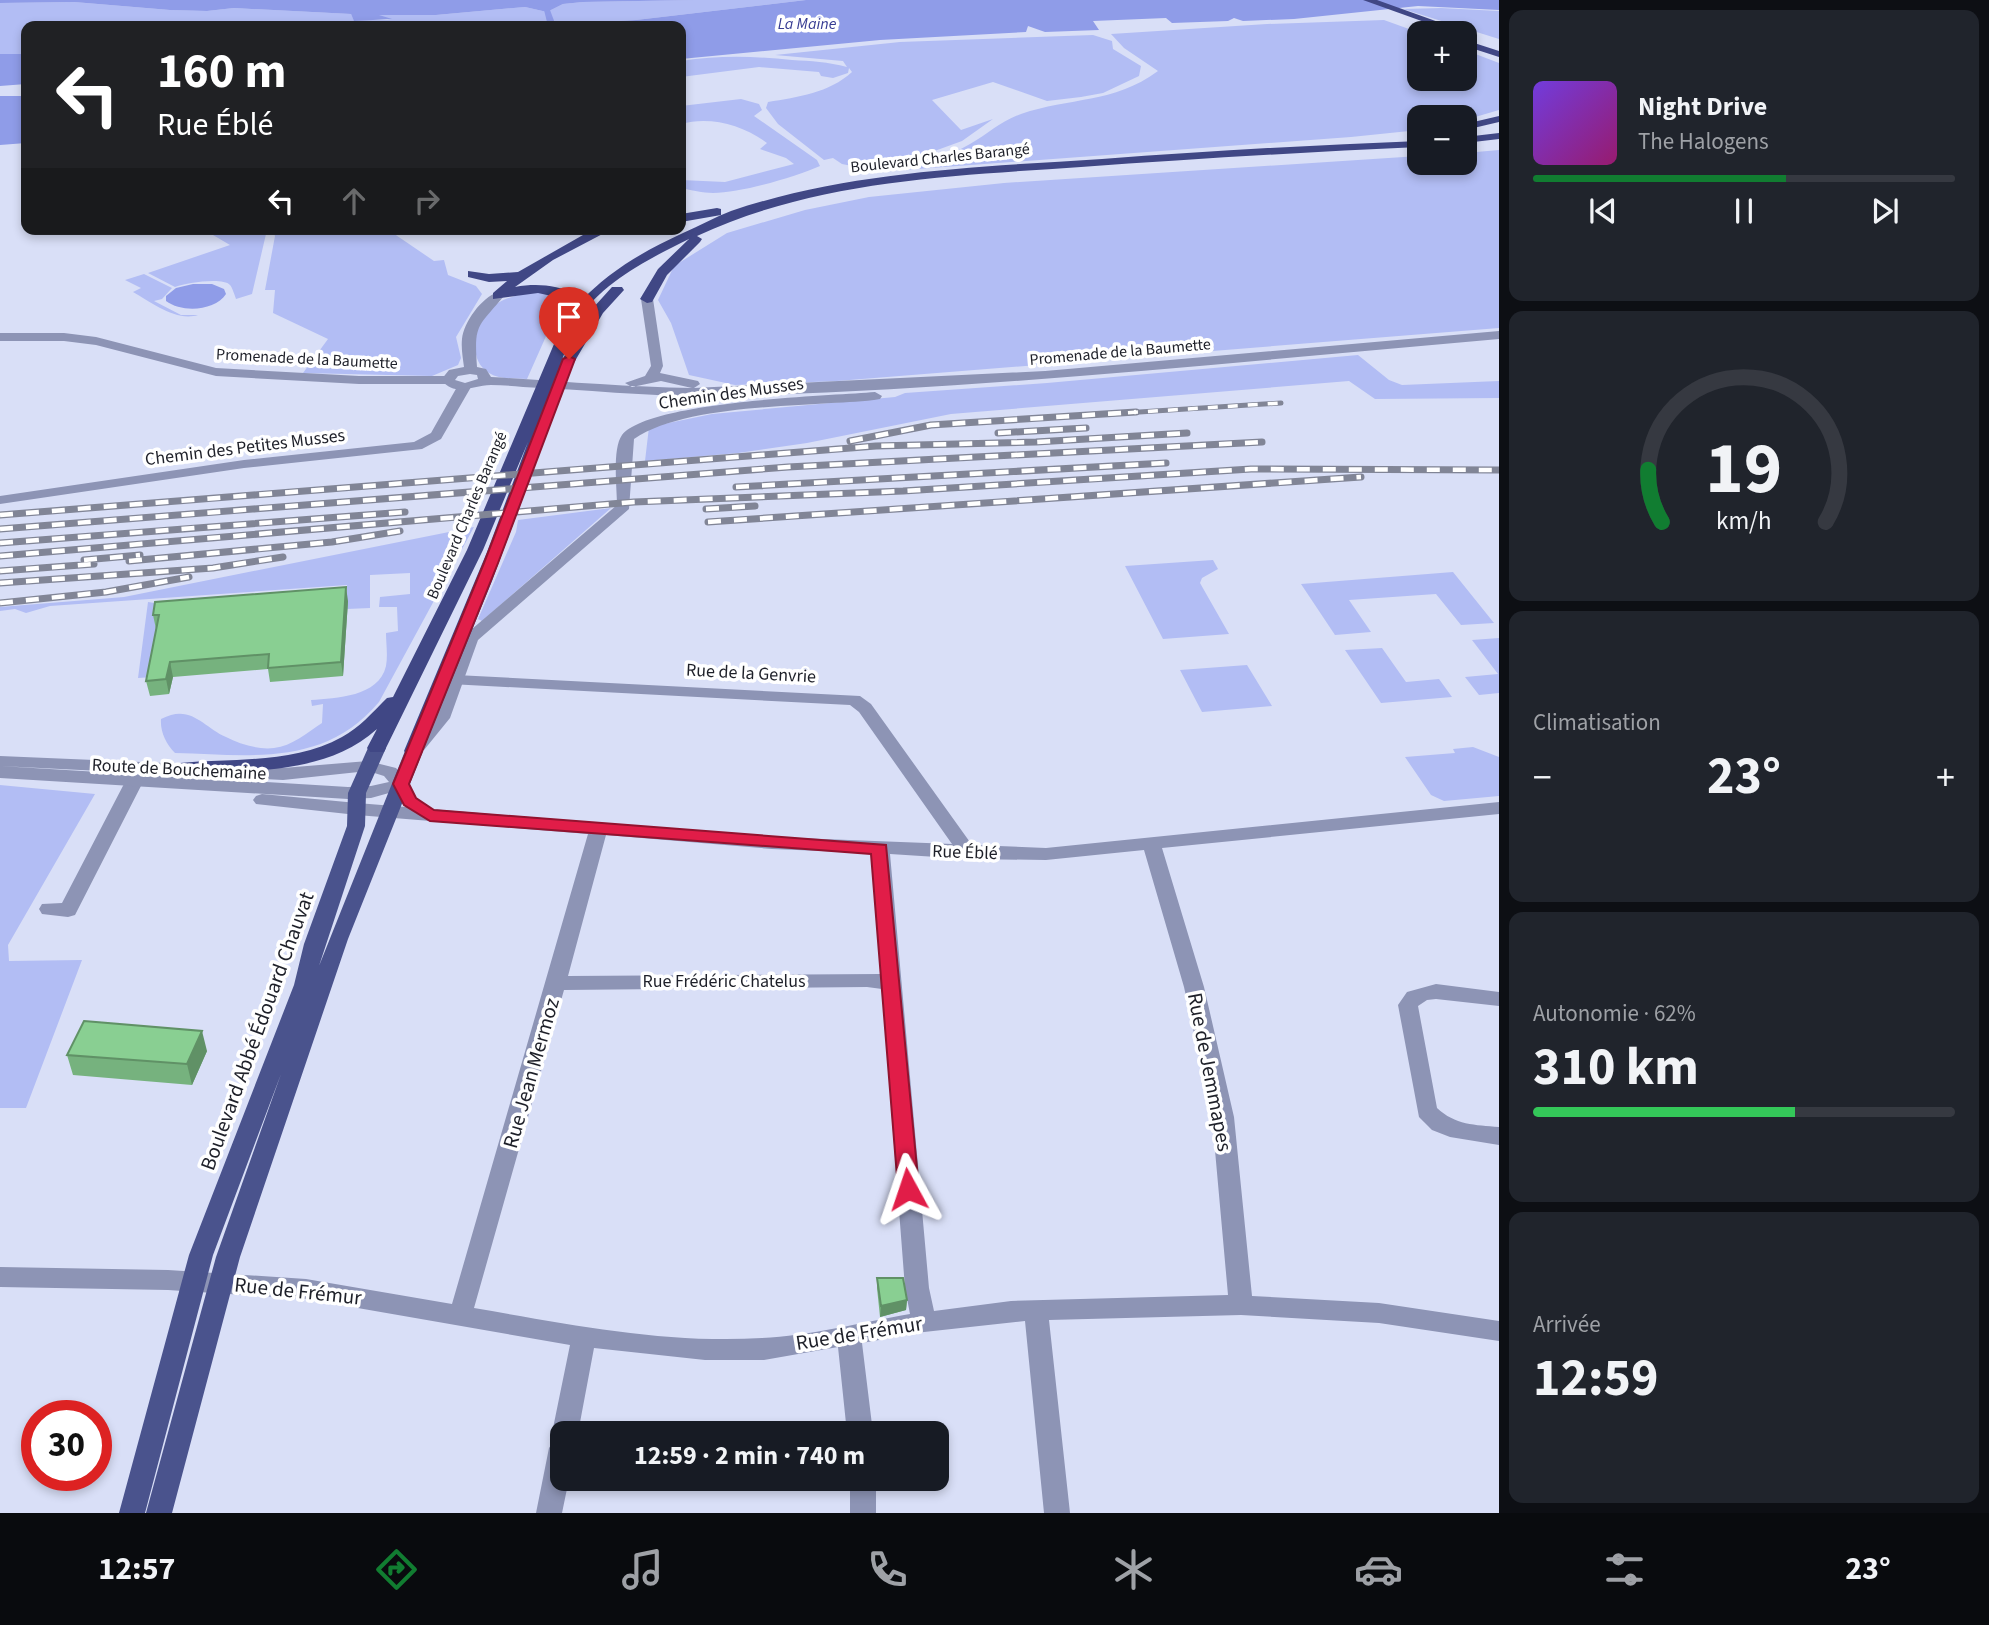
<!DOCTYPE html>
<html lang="fr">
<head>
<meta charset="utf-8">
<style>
	:root { --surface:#171b24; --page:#20242c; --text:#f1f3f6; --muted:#9ea1a6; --line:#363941; --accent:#117d31 }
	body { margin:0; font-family:"Source Sans 3",sans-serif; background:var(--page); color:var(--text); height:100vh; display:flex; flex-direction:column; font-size:26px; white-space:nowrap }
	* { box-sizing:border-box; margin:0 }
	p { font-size:23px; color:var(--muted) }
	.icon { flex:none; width:38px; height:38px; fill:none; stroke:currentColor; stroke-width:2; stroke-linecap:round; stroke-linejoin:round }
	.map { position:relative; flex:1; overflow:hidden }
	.panel { display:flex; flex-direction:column; gap:10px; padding:10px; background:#0d0f14; width:490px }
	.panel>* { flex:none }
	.hud { position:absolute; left:21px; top:21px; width:665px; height:214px; border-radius:14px; box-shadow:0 4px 10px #0003; background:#202124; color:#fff; overflow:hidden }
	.controls { position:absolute; left:1407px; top:21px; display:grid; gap:14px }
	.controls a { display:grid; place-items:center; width:70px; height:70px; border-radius:14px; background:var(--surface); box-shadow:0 4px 10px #0003; font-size:35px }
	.speed { position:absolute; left:21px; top:1400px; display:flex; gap:14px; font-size:35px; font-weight:700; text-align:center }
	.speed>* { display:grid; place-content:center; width:91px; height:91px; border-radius:50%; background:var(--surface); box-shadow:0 4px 10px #0003; line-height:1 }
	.speed .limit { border:10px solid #d22; background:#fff; color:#111 }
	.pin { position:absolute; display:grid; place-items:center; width:60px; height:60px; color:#fff; margin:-72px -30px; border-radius:50% 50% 50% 0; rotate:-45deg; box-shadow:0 0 7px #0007 }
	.pin .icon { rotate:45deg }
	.me { position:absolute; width:77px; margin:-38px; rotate:355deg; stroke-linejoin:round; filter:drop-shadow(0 0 5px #0008) }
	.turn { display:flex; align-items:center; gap:24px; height:147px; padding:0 21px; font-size:32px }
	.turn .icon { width:91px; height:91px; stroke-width:2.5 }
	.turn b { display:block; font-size:49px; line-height:60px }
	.lanes { display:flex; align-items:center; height:66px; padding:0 21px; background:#0003; justify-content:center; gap:35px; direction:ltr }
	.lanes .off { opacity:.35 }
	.big { font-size:52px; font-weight:700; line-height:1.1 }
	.panel .card { flex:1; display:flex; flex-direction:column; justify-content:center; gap:10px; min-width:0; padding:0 24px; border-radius:14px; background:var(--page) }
	.panel .dial { align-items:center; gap:0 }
	.dial svg { height:182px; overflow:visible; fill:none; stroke:var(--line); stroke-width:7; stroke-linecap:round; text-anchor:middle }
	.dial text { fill:var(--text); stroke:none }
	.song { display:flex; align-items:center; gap:21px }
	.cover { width:84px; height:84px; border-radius:10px; background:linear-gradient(135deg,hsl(260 70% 55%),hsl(320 70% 35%)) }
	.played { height:7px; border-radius:4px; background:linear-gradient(90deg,var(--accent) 60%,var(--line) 60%) }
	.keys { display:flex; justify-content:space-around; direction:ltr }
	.heat { display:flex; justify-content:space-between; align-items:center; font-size:38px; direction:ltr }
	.charge { height:10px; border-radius:5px; background:linear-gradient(90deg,#34c759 62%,var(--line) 0) }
	.trip { position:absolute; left:550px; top:1421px; width:399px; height:70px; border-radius:14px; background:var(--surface); box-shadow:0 4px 10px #0003; font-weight:700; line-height:70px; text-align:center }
	.tabs { display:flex; height:112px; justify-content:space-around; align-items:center; background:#090b0e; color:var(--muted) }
	.tabs .icon { width:49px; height:49px }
	.tabs .on { color:var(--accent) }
	.tabs b { font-size:32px; color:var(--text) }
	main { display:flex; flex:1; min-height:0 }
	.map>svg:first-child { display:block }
	.green { fill:#b2bdf4 }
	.water { fill:#8f9ce8 }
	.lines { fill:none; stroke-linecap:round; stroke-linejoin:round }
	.canal { fill:#8f9ce8; fill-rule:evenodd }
	.minor { fill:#8d94b5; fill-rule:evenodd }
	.tertiary { fill:#8d94b5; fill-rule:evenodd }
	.primary { fill:#4a538d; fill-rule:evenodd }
	.trunk { fill:#404785; fill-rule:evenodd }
	.rail-far1-casing { stroke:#818596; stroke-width:5 }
	.rail-casing { stroke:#818596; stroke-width:7 }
	.rail-far1 { stroke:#fff; stroke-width:3.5; stroke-dasharray:10; stroke-linecap:butt }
	.rail { stroke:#fff; stroke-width:4.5; stroke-dasharray:13; stroke-linecap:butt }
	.wall { fill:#76b27e }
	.shaded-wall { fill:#609166 }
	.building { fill:#89cf92; stroke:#609166; stroke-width:2 }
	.route { fill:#e11d48; stroke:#92132f; stroke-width:2 }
	.labels { text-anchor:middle; stroke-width:7; stroke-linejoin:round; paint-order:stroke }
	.far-water-label { font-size:16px; font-style:italic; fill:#363b92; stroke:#fff }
	.far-street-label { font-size:16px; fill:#1e2029; stroke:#fff }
	.street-label { font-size:18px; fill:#1e2029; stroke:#fff }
	.near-street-label { font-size:21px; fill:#1e2029; stroke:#fff }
</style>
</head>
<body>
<main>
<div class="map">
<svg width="1499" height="1513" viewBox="0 0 1499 1513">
	<rect width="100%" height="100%" fill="#d9dff7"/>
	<path class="green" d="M694,0h112l-170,20 -109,6h-501v28h-26v-51l74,-1 96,8 37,1 27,-3 117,6 3,6h37l-20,-5h65l89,-8 22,5 16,-8 20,-2z
		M1441,8l58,3v28l-96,-30z
		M1384,20l36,13 -1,46h46v-29l34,13v47l-34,10v-3h-46v13l-68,7 -448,33 -5,-6c23,-4 51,-7 72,-20 18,-10 31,-23 51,-30 49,-17 92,-10 137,-43l-34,-23 -13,-14 156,-10z
		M1093,35l19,6 1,8 28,17 -2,10 -36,17 -22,4 -34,4 -54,-19 -61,18 29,30 32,-11 -31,22 -33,12 -72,14 -15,-3 -9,-6 -9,2 -46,-36 -12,-16 2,-6c30,-5 61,-9 84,-30l-3,-4 -1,5 -15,5 -12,-2 -2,-4 -60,-5 -78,10v-16c39,-6 72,-5 111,-1 19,1 36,2 55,7l-4,-6 -68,-6 125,-13z
		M741,99l18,5 3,6 -8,6 63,44 3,6c-25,11 -79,27 -107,27 -10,0 -22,-3 -32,-5v-8l44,2 69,-18 -8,-6 -26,-9 7,-6c-24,-18 -57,-27 -86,-19v-18z
		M1499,150v178l-662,53 -102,4 -46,-10 -18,-52 -13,-23 16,-34 53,-33 78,-23 64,-13 135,-14 415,-27v7h46v-10z
		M231,229h31l4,5 -14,60 -16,5c-1,-3 -4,-12 -6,-14 -7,-8 -45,-2 -55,2l-27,-14 82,-28 -17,-10z
		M272,229h115l47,32 10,-1 4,15 28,11 6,8 -26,43 5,21 -3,7 -26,11 -129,-3 25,-34 -55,-26 2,-23h-10l10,-54z
		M144,274l28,14 -10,11 -8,2 27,14h17c-22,7 -47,-13 -65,-23l8,-4 -16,-8z
		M541,291l17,4 7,9 -18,30 -20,45c-12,-1 -27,1 -38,-6 -25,-15 -13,-58 9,-70 13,-8 28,-9 43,-12z
		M1358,355l31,25 13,5 97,-4v17l-124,1 -26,-18 -398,33 -144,29 -69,10 -93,8 4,-34 63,-13 183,-17 10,-4 142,-10z
		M611,508l-129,113 -4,-2 38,-87 2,-12z
		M474,527l-95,175c-55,65 -127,53 -204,51 -9,-9 -15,-22 -14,-34 30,-16 42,8 65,18 14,7 32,13 48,11 18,-2 33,-15 48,-25l1,-19 -11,2 -1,-6c25,-2 68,-3 75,-34 2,-11 0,-23 0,-33l12,-2 -1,-24h-18l1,-10 30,-3v-21l-40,2v33l-23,1v-24l-297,21 -24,7 -11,-4 -15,2v-4l124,-10z
		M1213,560l5,9 -16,9 -2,5 29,51 -66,5 -38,-73z
		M1453,572l41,51 -33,2 -25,-31 -87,6 22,32 -36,3 -34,-51z
		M148,602l20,3 -11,24 -4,48 -15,1z
		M1499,638v55l-20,2 -14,-18 33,-3 -26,-34z
		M1382,648l24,34 33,-3 13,18 -71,6 -36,-53z
		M1247,665l25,41 -70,6 -22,-42z
		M1473,747l26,10v39l-55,5 -13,-6 -26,-38 50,-4 -2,-4z
		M0,785l95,9 -87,151 1,16 73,-1 -56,148h-26z"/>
	<path class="water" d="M0,0h694l-111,2 -20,2 -16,8 -22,-5 -89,8h-57l13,4 -38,2 -3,-7 -117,-6 -27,3 -37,-1 -96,-8 -74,1z
		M806,0h693v10l-81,-4 -124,13 -51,2 -9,-3 -6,3 -56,2 -6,-5 -73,3 6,9 -54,2 -17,-6 -2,6 -146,8 -199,19v-33h-154l109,-6z
		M0,54h26v30l-26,2z
		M0,96h26v47l-26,2z
		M193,284h19l12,5 2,5c-11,17 -44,19 -60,7v-5l10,-8z"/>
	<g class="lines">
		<path class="canal" d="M544,10h6l6,16h-8z"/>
		<path class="minor" d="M0,333h64l32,4 120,31 143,8h89l7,4 -7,4h-89l-143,-8 -120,-31 -32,-4h-64z
			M464,383l7,4 -30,52 -19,10 -178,19 -244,36v-8l244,-36 170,-18 17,-9 26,-46z
			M456,675l404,21 11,8 101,141 74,3 453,-46v12l-337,34 42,139 30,130 18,179 127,7 120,18v20l-120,-18 -138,-8 -192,5 21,193h-26l-19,-192 -101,11 -62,11 11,90h-26l-9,-86 -74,13h-59l-111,-12 -16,85h-16v46h7l-7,34h-26l13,-65 6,-9 -3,-6 18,-88 -264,-46 -138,-9 -168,-3v-20l168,3 138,9 146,25 136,-470 -231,-19 -9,-6 3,-4 6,-2 415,34 180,7 -93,-132 -9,-7 -400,-21 -2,-4 2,-4zM606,835l166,14 99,4 10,121 -313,2zM1144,850l40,137 28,130 16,178 -217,6 -77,10 -5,-23 -39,-434 78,5 78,1zM867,987l15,2 23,299 5,26c-46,8 -102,22 -148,24 -96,6 -194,-14 -288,-30l90,-318z
			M134,776l9,6 -68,133 -7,2 -26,-3 -3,-5 3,-5 20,-1 63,-121z
			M1436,984l63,8v14l-63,-7 -9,1 -9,6 19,102c18,17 38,17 62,19v18l-49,-8 -18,-7 -13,-13 -21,-112 9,-13z
			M850,1479h26v34h-26z"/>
		<path class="tertiary" d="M498,292l6,4c-27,32 -30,28 -27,71l9,2 5,8c67,4 134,10 201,11l-31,-7 -29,6 -7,-4 20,-7 6,-10 -10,-67 6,-4 6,4 10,67 -3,7 38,8 2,3 -6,4 351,-17 454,-40v8c-256,22 -512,50 -768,57 -70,2 -139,-6 -208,-9 -11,-1 -22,-2 -32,-2 -19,0 -34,13 -50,-5l8,-10 15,-3c-1,-9 -3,-18 -2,-28 2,-17 19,-41 36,-47zM470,374l7,1 1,4 -13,4 -10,-3 3,-4z
			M875,392l7,4 -2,3c-16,3 -33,3 -49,4 -56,4 -151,5 -197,36l-5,70 -151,131 -28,78 -26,32h-12l-3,-4 24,-29 32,-82 152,-130c0,-17 -5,-56 5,-70 27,-34 206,-39 253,-43z
			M0,756l283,12 85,-7 28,7 14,16 -3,4 -36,10 -23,1 -348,-21v-12l348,21 23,-1 18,-4 -5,-6 -16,-5 -85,9 -283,-14z
			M262,794l95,9 9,6 -9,6 -101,-11 -3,-4 3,-4z"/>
		<path class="primary" d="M377,743l9,5 -20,45 -1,33 -46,140 86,-215 9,-5 9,5 -75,188 -108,318 -68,256h-26l70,-256 65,-183 -68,181 -68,258h-26l70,-258 105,-270 10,-41 43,-118 1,-33 20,-45z"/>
		<path class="trunk" d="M1363,0h14l92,33 -4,3v-3h-10z
			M1465,40l34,11v6l-34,-11z
			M1499,116v6l-34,8v-6z
			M1499,133v6l-34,4v-6z
			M1419,141v6c-113,5 -226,12 -338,20 -130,9 -264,13 -384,69l5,3 -2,3 -33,33 -15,27 -5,1 -7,-4 18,-30 31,-30c-39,19 -86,43 -111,80 -7,12 -11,28 -16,41l31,-52 19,-21h10l2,3 -21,23 -31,53 -80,215 -71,174h-14l-3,-4 83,-199 41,-110 -45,108 -99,202h-14l-3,-4 10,-19c-54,48 -130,40 -197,46l-7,-2 -3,-4 3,-4 7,-2c54,-5 113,1 162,-26 17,-9 31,-25 45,-39l6,-1 74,-147 98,-232v-19l-27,-6 -45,6v-6l14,-12 -18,1 -21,-5v-6l21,3 29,-2 72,-41 22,-2 -59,31 -38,27c22,-4 41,-2 62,7l2,9c30,-32 65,-52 104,-70 16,-7 32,-16 48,-22 119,-40 247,-44 371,-52 106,-8 211,-14 317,-18z
			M717,208l4,1v6l-40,7v-8z"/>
		<g class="rail-far1-casing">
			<path id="rail-far1" d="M1108,414l173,-11"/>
		</g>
		<g class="rail-casing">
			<path id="rail" d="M998,433l88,-5
				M850,441l81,-16 205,-13
				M736,487l430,-24
				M706,509l49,-3
				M0,515l876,-69 160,-4 151,-9
				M708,522l653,-45
				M0,529l788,-62 474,-25
				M0,543l405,-31
				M0,556l634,-54 269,-11 348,-22 248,1
				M84,560l56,-5
				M129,561l203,-19 68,-11
				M0,571l94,-7
				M0,583l213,-15 70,-11
				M0,603l106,-11 83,-15"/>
		</g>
		<use href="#rail-far1" class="rail-far1"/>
		<use href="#rail" class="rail"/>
	</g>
	<path class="wall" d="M348,601l-5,75 -73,6 -2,-13 -95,8 -4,17 -19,2 -4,-15 10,-52 -3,-14z
		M207,1051l-15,34 -119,-10 -6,-20z
		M877,1278l30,22 -1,10 -26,7 -3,-29z"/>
	<path class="shaded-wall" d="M346,587l2,14 -5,75 -2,-14z
		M170,662l3,15 -4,17 -3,-15z
		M202,1031l5,20 -15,34 -5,-21z
		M907,1300l-1,10 -26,7 1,-11z"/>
	<path class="building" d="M346,587l-5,75 -73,6 1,-14 -99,8 -4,17 -20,2 13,-66h-6l2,-13z
		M84,1021l118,10 -15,33 -120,-9z
		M877,1278h26l4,22 -26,6z"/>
	<path class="route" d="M569,356l6,3 -77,204 -89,221 7,14 18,12 452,35 33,344 -3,5 -8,3 -7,-3 -3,-5 -27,-335 -441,-33 -26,-16 -11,-21 91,-221 79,-204z"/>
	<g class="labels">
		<g class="far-water-label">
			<text x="807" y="29">La Maine</text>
		</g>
		<g class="far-street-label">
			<text transform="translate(940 157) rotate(-6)" y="6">Boulevard Charles Barangé</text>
			<text transform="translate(1120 351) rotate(-5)" y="6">Promenade de la Baumette</text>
			<text transform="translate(307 358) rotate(3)" y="6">Promenade de la Baumette</text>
			<text transform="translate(466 515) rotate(-67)" y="6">Boulevard Charles Barangé</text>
		</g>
		<g class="street-label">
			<text transform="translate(731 393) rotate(-8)" y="6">Chemin des Musses</text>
			<text transform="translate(245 447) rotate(-7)" y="6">Chemin des Petites Musses</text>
			<text transform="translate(751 673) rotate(3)" y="6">Rue de la Genvrie</text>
			<text transform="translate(179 769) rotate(3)" y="6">Route de Bouchemaine</text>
			<text transform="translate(965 852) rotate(2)" y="6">Rue Éblé</text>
			<text x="724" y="987">Rue Frédéric Chatelus</text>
		</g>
		<g class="near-street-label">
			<text transform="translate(257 1031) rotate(-70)" y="7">Boulevard Abbé Édouard Chauvat</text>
			<text transform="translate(1210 1072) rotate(79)" y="7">Rue de Jemmapes</text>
			<text transform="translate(531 1073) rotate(-74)" y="7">Rue Jean Mermoz</text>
			<text transform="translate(298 1291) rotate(6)" y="7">Rue de Frémur</text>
			<text transform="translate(859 1333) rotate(-9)" y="7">Rue de Frémur</text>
		</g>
	</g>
</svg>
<div class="controls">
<a>+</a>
<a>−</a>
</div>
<div class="speed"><div class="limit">30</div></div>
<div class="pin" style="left:569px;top:359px;background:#d93025"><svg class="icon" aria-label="arrive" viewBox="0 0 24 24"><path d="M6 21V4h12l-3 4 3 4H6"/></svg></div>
<svg class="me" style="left:908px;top:1189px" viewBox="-20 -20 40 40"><path d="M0-17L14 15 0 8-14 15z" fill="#e11d48" stroke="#fff" stroke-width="4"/></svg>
<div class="trip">12:59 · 2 min · 740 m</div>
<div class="hud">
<div class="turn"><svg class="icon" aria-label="left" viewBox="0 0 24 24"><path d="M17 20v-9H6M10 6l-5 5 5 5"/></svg><div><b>160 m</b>Rue Éblé</div></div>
<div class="lanes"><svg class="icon" aria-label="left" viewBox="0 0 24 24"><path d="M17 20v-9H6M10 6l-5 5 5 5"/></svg><svg class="icon off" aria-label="ahead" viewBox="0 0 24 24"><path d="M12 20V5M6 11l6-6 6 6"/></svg><svg class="icon off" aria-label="right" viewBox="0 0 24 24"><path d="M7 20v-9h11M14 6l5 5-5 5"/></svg></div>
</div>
</div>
<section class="panel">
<div class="card">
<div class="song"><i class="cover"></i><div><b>Night Drive</b><p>The Halogens</p></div></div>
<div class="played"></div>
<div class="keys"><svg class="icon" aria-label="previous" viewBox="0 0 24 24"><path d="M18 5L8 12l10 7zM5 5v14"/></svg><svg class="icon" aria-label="pause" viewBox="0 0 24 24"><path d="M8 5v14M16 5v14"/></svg><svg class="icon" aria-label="next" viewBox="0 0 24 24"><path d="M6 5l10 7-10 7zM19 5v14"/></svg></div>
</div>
<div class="card dial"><svg viewBox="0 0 100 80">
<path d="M14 69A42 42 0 1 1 86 69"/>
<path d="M14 69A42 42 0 0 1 8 46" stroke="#117d31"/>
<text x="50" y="56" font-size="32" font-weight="700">19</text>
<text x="50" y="72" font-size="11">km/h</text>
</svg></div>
<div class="card"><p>Climatisation</p>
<div class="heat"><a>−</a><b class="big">23°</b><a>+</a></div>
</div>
<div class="card"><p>Autonomie · 62%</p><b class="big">310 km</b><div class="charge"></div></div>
<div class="card"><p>Arrivée</p><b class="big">12:59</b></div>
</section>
</main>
<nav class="tabs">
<b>12:57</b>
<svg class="icon on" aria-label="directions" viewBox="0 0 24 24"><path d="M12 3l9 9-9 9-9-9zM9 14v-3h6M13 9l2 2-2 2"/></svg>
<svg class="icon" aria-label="music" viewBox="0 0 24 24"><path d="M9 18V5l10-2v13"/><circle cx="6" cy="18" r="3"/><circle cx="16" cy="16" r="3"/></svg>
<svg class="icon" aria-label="phone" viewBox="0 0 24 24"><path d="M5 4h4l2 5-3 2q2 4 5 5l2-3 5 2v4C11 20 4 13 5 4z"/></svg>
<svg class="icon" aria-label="climate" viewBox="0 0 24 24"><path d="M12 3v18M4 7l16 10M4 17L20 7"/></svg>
<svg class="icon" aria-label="car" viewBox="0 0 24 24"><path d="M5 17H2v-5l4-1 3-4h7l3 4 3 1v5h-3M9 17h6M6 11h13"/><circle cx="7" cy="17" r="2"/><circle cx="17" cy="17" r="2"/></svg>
<svg class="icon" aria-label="filters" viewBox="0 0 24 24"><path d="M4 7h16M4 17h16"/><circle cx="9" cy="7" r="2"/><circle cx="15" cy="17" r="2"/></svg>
<b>23°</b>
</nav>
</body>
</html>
